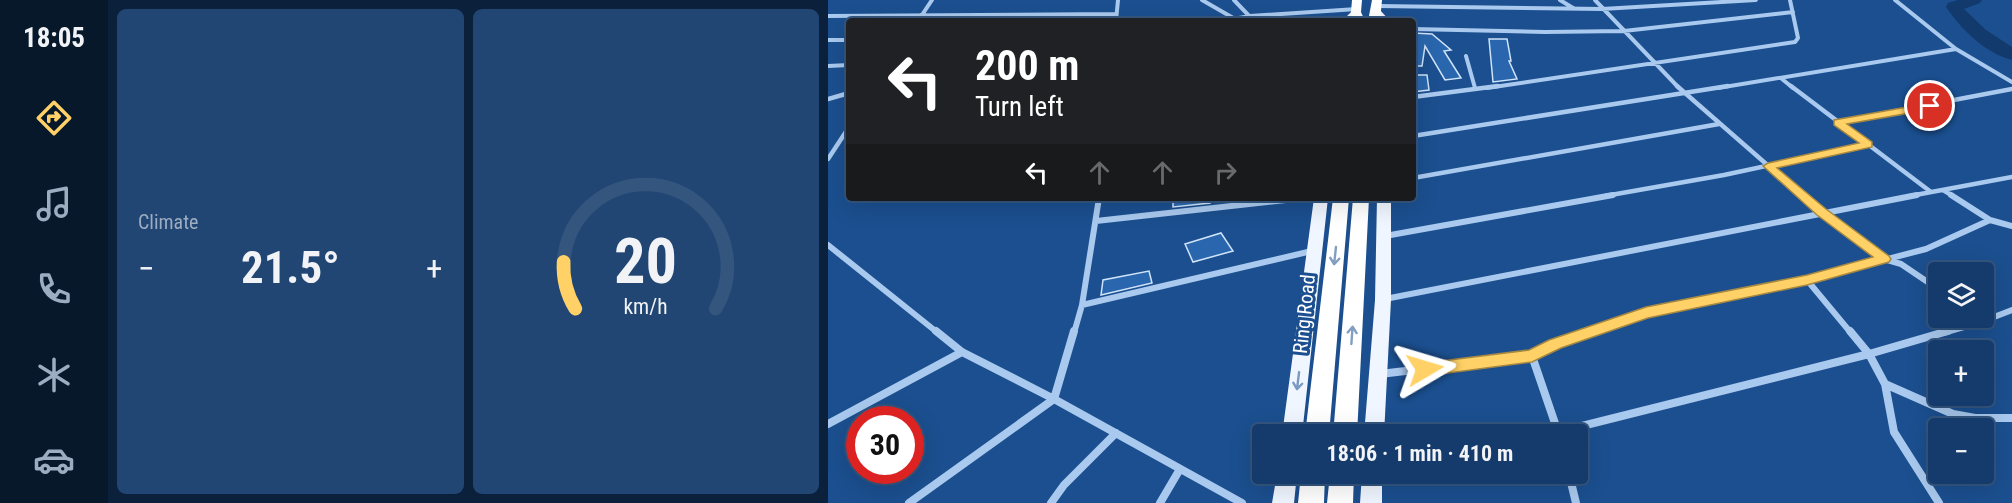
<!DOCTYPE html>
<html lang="en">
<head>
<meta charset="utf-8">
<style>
	:root { --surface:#143b6b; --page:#214673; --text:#f1f3f6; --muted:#9dadc1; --line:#33557e; --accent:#ffd166 }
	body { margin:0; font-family:"Roboto Condensed",sans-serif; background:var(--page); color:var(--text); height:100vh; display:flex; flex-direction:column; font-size:22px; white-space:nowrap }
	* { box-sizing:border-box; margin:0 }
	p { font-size:20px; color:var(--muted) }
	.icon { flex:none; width:33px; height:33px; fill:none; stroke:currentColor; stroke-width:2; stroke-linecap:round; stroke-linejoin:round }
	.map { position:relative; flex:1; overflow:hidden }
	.panel { display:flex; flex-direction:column; gap:9px; padding:9px; background:#0b203b; width:720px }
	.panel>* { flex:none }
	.hud { position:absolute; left:18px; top:18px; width:570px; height:183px; border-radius:6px; box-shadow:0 6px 24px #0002,0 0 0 2px var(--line); background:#202124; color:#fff; overflow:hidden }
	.tools { position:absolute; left:1100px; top:262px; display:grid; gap:12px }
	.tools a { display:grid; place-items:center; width:66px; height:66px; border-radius:6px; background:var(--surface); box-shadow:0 6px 24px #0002,0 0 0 2px var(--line); font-size:30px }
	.speed { position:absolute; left:18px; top:406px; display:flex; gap:12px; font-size:30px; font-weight:700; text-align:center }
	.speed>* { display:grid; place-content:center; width:78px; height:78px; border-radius:50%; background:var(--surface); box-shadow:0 6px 24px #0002,0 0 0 2px var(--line); line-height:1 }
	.speed .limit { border:9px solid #d22; background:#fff; color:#111 }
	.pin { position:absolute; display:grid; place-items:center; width:51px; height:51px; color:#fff; margin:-26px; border:3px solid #fff; border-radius:50%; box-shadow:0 2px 6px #0007 }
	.me { position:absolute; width:66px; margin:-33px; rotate:83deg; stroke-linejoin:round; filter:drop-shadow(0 0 4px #0008) }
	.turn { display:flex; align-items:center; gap:21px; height:126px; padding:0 30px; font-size:27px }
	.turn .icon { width:78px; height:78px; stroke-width:2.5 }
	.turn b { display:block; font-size:42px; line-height:51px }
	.lanes { display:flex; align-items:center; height:57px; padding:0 30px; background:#0003; justify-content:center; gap:30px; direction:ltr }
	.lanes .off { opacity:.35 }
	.big { font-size:45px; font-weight:700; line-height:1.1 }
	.panel .tile { flex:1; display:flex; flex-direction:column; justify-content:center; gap:9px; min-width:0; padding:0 21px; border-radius:9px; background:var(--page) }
	.panel .dial { align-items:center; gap:0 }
	.dial svg { height:156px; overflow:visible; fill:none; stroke:var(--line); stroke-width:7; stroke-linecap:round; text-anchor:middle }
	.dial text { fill:var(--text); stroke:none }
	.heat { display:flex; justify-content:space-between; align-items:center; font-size:33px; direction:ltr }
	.panel .tiles { flex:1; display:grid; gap:9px; grid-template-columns:repeat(2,1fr) }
	.trip { position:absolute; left:424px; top:424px; width:336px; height:60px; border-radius:6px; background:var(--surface); box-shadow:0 6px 24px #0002,0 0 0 2px var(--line); font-weight:700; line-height:60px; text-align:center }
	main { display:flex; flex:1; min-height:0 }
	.tab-bar { display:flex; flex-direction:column; width:108px; justify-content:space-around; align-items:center; background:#08182b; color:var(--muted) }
	.tab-bar .icon { width:42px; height:42px }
	.tab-bar .on { color:var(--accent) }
	.tab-bar b { font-size:27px; color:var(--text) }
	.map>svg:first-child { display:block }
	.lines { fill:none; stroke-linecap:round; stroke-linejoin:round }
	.river { fill:#123a6d; fill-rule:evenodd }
	.building { fill:#2a66ad; stroke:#cfe3fa; stroke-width:1.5 }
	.street-far3 { stroke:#a9c9ee; stroke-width:4 }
	.street-far2 { stroke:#a9c9ee; stroke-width:4.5 }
	.street-far1 { stroke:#a9c9ee; stroke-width:6 }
	.street { stroke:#a9c9ee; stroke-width:8 }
	.primary { fill:#f0f6ff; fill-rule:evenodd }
	.highway { fill:#fff; fill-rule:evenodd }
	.oneway { stroke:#829ec1 }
	.oneway2 { stroke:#7b9ac1 }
	.route { fill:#ffd166; stroke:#a68842; stroke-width:1.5 }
	.labels { text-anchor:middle; stroke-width:6; stroke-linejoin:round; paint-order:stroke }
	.street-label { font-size:20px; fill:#fff; stroke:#1b4f8f }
</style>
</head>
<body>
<main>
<nav class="tab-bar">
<b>18:05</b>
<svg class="icon on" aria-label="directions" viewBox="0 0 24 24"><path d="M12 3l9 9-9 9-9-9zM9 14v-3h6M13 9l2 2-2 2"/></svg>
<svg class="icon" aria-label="music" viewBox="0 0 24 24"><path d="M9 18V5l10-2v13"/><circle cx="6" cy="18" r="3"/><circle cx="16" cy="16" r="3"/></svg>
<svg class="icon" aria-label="phone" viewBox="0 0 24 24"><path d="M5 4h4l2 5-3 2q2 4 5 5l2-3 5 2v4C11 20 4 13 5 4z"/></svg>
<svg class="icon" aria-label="climate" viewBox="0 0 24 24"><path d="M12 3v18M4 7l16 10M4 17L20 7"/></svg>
<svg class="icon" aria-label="car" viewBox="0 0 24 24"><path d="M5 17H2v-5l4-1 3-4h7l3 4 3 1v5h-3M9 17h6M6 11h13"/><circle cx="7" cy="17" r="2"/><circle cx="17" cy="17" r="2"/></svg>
</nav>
<section class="panel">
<div class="tiles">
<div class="tile"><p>Climate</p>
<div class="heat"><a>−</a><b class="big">21.5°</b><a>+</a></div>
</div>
<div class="tile dial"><svg viewBox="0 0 100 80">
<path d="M14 69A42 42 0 1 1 86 69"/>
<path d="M14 69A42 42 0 0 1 8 45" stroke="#ffd166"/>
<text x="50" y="56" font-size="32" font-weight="700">20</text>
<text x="50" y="72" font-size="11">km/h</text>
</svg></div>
</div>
</section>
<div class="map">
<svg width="1184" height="503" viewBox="0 0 1184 503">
	<rect width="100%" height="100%" fill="#1b4f8f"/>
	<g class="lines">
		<path class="river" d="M1130,0h24l-2,3 -16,6 22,21 26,17v13c-27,-7 -51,-31 -66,-53l2,-4z"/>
	</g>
	<path class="building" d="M585,33l19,1 19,16 -7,1 17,27 -16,2 -20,-34 -3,20h-9z
		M661,39h18l4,22h-2l8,18 -24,3z
		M585,75h14l2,15 -16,2z
		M345,198h36l1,5 -37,4z
		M393,233l12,18 -40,11 -8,-18z
		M321,271l3,12 -51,12 2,-15z"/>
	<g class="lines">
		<path class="street-far3" d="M374,0l33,19
			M406,0l20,21
			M732,0l13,8
			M767,0l84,88
			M1067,0l61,49 56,33
			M550,6l224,3 154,-9
			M0,16l288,-2
			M90,21l14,-21
			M288,21l2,-21
			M394,21l28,-5 107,-7
			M585,29l132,3 79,-1 169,-19
			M0,40h21
			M638,56l9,32
			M0,66l21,-1
			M954,79l11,9
			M659,88l308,-46 3,-4 -8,-38
			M890,88l238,-39"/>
		<path class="street-far2" d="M849,86l126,110
			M963,86l140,106
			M585,97l85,-11
			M0,99l21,-6
			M1010,122l174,-33
			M585,136l315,-50
			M0,159l21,-32
			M585,178l306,-54
			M1115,190l10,6
			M777,196l119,-21 144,-31
			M1082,196l102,-19"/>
		<path class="street-far1" d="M973,195l83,64 17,5 37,25
			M1123,195l39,25 22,6
			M268,221l208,-23
			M557,236l228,-41
			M0,245l110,88
			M979,280l44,53
			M557,299l532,-104
			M254,305l230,-54
			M1153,322l31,-12
			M246,333l8,-28 17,-107
			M760,333l58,-20 161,-33 119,-31 64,-29
			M1115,333l38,-11 -5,-4"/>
		<path class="street" d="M108,331l26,21 92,47 188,104
			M1022,331l19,23 16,30 9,48 45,71
			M704,356l26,76
			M552,374l152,-18 23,-12 37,-13
			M1057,384l68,30 22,4h37
			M0,424l134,-72
			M731,435l-1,-3 311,-78 79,-23
			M741,474l7,29
			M81,503l145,-104 20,-68
			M223,503l13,-18 52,-52
			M332,503l20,-34"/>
		<path class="primary" d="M525,10l7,2 -8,9h-10z
			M546,10h6l10,11h-10l-7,-9z
			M486,198h14l-26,237h-20z
			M549,198h14v102l-7,135h-20l11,-135z
			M449,474h20l-3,29h-22z
			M534,474h20v29h-22z"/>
		<path class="highway" d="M524,0h10l-1,12 4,9h-12l-2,-9z
			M544,0h10l-2,21h-12z
			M505,198h16l-20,237h-24z
			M525,198h16l-12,237h-24z
			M473,474h24l-1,29h-26z
			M502,474h24l-1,29h-26z"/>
	</g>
	<defs><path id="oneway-shaft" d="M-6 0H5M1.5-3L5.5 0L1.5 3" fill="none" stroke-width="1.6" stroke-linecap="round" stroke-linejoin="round" transform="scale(1.5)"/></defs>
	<g class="oneway">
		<use href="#oneway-shaft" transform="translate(507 256) rotate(96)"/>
		<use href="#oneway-shaft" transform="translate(524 335) rotate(-86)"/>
	</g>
	<use class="oneway2" href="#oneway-shaft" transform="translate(470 381) rotate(97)"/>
	<path class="route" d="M1102,103l3,1v5l-86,15 25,18v5l-95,21 49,41 63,47 2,3 -2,3 -82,23 -159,33 -87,30 -29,14 -107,14 -6,-2 -2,-5 2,-4 6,-2 104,-13 20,-10 97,-33 161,-32 66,-18 -56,-42 -54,-49 5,-3 91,-20 -25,-18v-5z"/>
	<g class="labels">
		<g class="street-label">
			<text transform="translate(476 314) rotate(-84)" y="7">Ring Road</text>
		</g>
	</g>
</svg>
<div class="tools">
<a><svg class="icon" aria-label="layers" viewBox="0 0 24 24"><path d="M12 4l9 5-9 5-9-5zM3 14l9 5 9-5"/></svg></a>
<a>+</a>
<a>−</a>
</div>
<div class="speed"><div class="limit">30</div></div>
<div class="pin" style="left:1102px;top:106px;background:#d93025"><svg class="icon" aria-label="arrive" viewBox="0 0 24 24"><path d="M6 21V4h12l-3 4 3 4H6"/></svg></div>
<svg class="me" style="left:597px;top:369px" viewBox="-20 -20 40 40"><path d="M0-17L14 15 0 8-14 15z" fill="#ffd166" stroke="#fff" stroke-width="4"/></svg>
<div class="trip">18:06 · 1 min · 410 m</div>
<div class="hud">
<div class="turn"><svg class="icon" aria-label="left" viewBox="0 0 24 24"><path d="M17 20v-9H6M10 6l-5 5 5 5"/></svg><div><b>200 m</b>Turn left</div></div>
<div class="lanes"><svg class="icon" aria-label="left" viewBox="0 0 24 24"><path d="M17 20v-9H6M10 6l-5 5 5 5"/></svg><svg class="icon off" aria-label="ahead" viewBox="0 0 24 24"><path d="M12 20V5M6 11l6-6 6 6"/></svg><svg class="icon off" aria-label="ahead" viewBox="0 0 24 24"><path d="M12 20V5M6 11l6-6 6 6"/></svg><svg class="icon off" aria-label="right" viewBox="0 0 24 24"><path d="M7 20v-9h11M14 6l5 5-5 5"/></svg></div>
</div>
</div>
</main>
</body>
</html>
